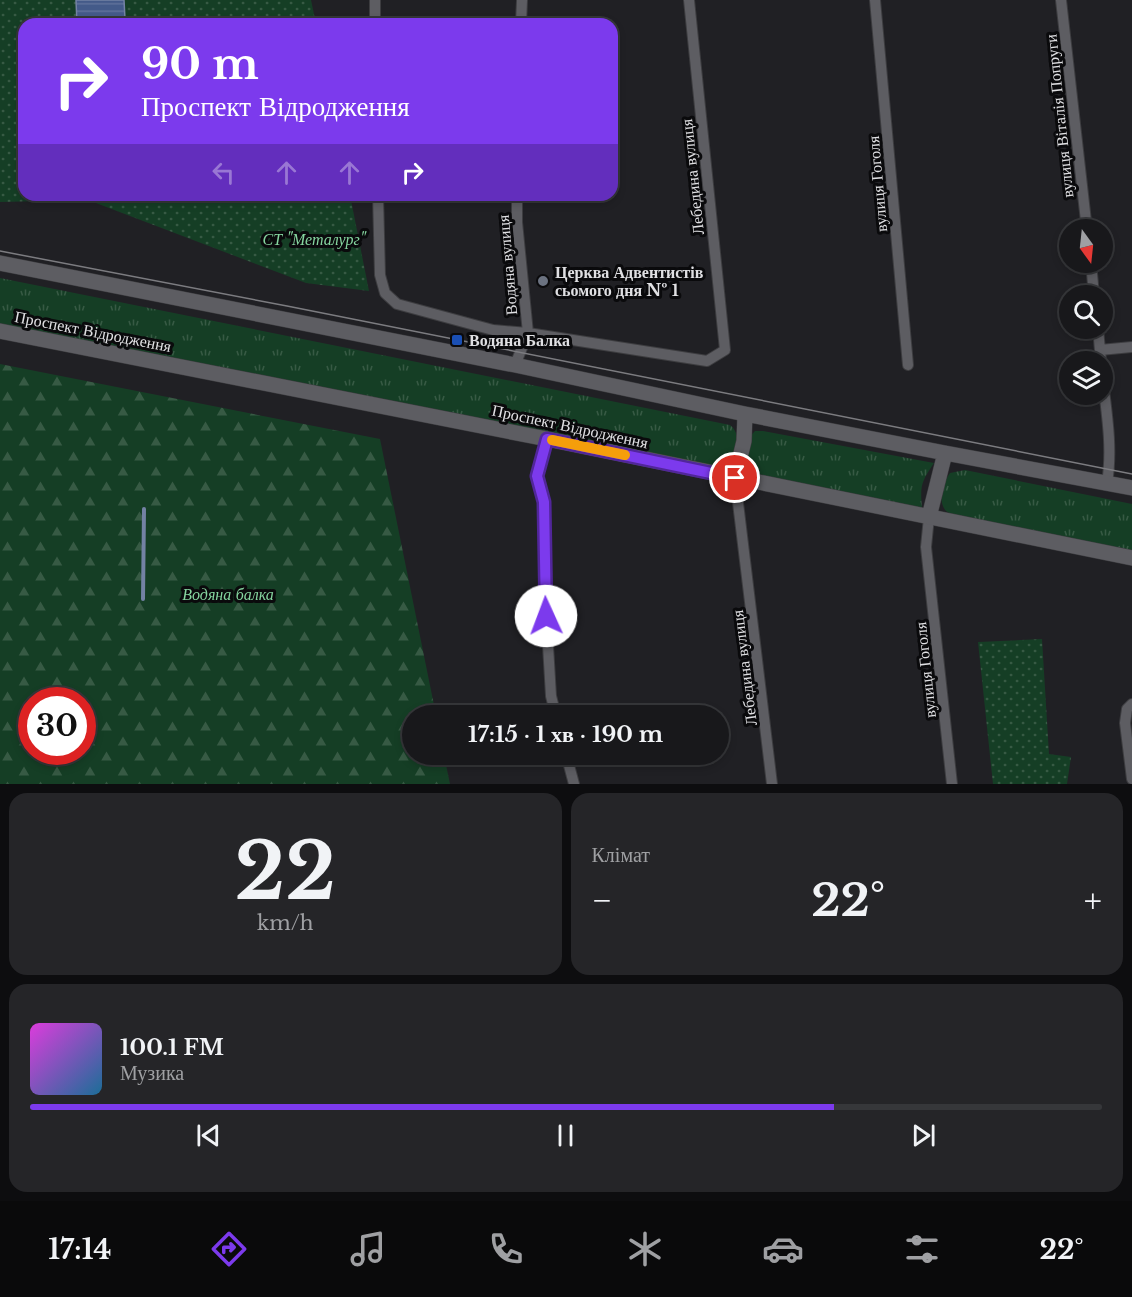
<!DOCTYPE html>
<html lang="uk">
<head>
<meta charset="utf-8">
<style>
	:root { --surface:#18181b; --page:#252528; --text:#f1f3f6; --muted:#9fa0a3; --line:#36373a; --accent:#7c3aed }
	body { margin:0; font-family:"Libre Baskerville",serif; background:var(--page); color:var(--text); height:100vh; display:flex; flex-direction:column; font-size:22px; white-space:nowrap }
	* { box-sizing:border-box; margin:0 }
	p { font-size:20px; color:var(--muted) }
	.icon { flex:none; width:33px; height:33px; fill:none; stroke:currentColor; stroke-width:2; stroke-linecap:round; stroke-linejoin:round }
	.map { position:relative; height:784px; overflow:hidden }
	.side { display:flex; flex-direction:column; gap:9px; padding:9px; background:#0d0d0f; flex:1 }
	.side>* { flex:none }
	.hud { position:absolute; left:18px; top:18px; width:600px; height:183px; border-radius:18px; box-shadow:0 3px 9px #0003,0 0 0 2px var(--line); background:#7c3aed; color:#fff; overflow:hidden }
	.needle { width:39px; rotate:165deg }
	.fabs { position:absolute; left:1059px; top:219px; display:grid; gap:12px }
	.fabs a { display:grid; place-items:center; width:54px; height:54px; border-radius:50%; background:var(--surface); box-shadow:0 3px 9px #0003,0 0 0 2px var(--line); font-size:30px }
	.speed { position:absolute; left:18px; top:687px; display:flex; gap:12px; font-size:30px; font-weight:700; text-align:center }
	.speed>* { display:grid; place-content:center; width:78px; height:78px; border-radius:50%; background:var(--surface); box-shadow:0 3px 9px #0003,0 0 0 2px var(--line); line-height:1 }
	.speed .limit { border:9px solid #d22; background:#fff; color:#111 }
	.pin { position:absolute; display:grid; place-items:center; width:51px; height:51px; color:#fff; margin:-26px; border:3px solid #fff; border-radius:50%; box-shadow:0 2px 6px #0007 }
	.me { position:absolute; width:66px; margin:-33px; rotate:358deg; stroke-linejoin:round; filter:drop-shadow(0 0 4px #0008) }
	.turn { display:flex; align-items:center; gap:21px; height:126px; padding:0 24px; font-size:27px }
	.turn .icon { width:78px; height:78px; stroke-width:2.5 }
	.turn b { display:block; font-size:42px; line-height:51px }
	.lanes { display:flex; align-items:center; height:57px; padding:0 24px; background:#0003; justify-content:center; gap:30px; direction:ltr }
	.lanes .off { opacity:.35 }
	.big { font-size:45px; font-weight:700; line-height:1.1 }
	.side .tile { flex:1; display:flex; flex-direction:column; justify-content:center; gap:9px; min-width:0; padding:0 21px; border-radius:18px; background:var(--page) }
	.side .dial { align-items:center; gap:0 }
	.dial b { font-size:78px; line-height:1 }
	.song { display:flex; align-items:center; gap:18px }
	.cover { width:72px; height:72px; border-radius:9px; background:linear-gradient(135deg,hsl(300 70% 55%),hsl(200 70% 35%)) }
	.played { height:6px; border-radius:3px; background:linear-gradient(90deg,var(--accent) 75%,var(--line) 75%) }
	.keys { display:flex; justify-content:space-around; direction:ltr }
	.heat { display:flex; justify-content:space-between; align-items:center; font-size:33px; direction:ltr }
	.side .tiles { flex:1; display:grid; gap:9px; grid-template-columns:1fr 1fr }
	.tile:last-child { grid-column:span 2 }
	.trip { position:absolute; left:402px; top:705px; width:327px; height:60px; border-radius:30px; background:var(--surface); box-shadow:0 3px 9px #0003,0 0 0 2px var(--line); font-weight:700; line-height:60px; text-align:center }
	.menu { display:flex; height:96px; justify-content:space-around; align-items:center; background:#0a0a0b; color:var(--muted) }
	.menu .icon { width:42px; height:42px }
	.menu .current { color:var(--accent) }
	.menu b { font-size:27px; color:var(--text) }
	.map>svg:first-child { display:block }
	.grass { fill:url(#grass-tufts) }
	.forest { fill:url(#forest-firs); fill-rule:evenodd }
	.park { fill:url(#park-dots) }
	.water { fill:url(#water-rules); stroke:#7382a4; stroke-width:1.5 }
	.lines { fill:none; stroke-linecap:round; stroke-linejoin:round }
	.stream { stroke:#7382a4; stroke-width:4 }
	.street-casing { stroke:#3d3d40; stroke-width:12 }
	.secondary-casing { stroke:#3d3d40; stroke-width:16 }
	.street { stroke:#5d5d62; stroke-width:10 }
	.secondary { stroke:#5d5d62; stroke-width:15 }
	.tram { stroke:#7c7c80; stroke-width:1.5 }
	.route-casing { stroke:#51269a; stroke-width:15 }
	.route { stroke:#7c3aed; stroke-width:10 }
	.slow { stroke:#f59e0b; stroke-width:10 }
	.worship-dot { fill:#6b7280; stroke:#0a0a0c; stroke-width:2 }
	.transit-dot { fill:#1a4fb4; stroke:#0a0a0c; stroke-width:2 }
	.labels { text-anchor:middle; stroke-width:6; stroke-linejoin:round; paint-order:stroke }
	.street-label { font-size:16px; fill:#e0e0e3; stroke:#0a0a0c }
	.park-label { font-size:16px; font-style:italic; fill:#85d59f; stroke:#0a0a0c }
	.poi-label { font-size:16px; font-weight:bold; fill:#e0e0e3; stroke:#0a0a0c; text-anchor:start }
</style>
</head>
<body>
<div class="map">
<svg width="1132" height="784" viewBox="0 0 1132 784">
	<defs>
		<pattern id="grass-tufts" width="24" height="20" patternUnits="userSpaceOnUse" patternTransform="scale(1.5)"><rect width="24" height="20" fill="#153e25"/><path d="M3 7l-1-3M5 7V3M7 7l1-3M15 17l-1-3M17 17v-4M19 17l1-3" fill="none" stroke="#375a44"/></pattern>
		<pattern id="forest-firs" width="22" height="20" patternUnits="userSpaceOnUse" patternTransform="scale(1.5)"><rect width="22" height="20" fill="#153e25"/><path d="M5 1l3.5 6h-7zM16 11l3.5 6h-7z" fill="#375a44"/></pattern>
		<pattern id="park-dots" width="8" height="8" patternUnits="userSpaceOnUse" patternTransform="scale(1.5)"><rect width="8" height="8" fill="#153e25"/><path d="M2 2h.1M6 6h.1" fill="none" stroke="#375a44" stroke-width="1.8" stroke-linecap="round"/></pattern>
		<pattern id="water-rules" width="6" height="5" patternUnits="userSpaceOnUse" patternTransform="scale(1.5)"><rect width="6" height="5" fill="#445a89"/><path d="M0 2.5h6" fill="none" stroke="#5f719a"/></pattern>
	</defs>
	<rect width="100%" height="100%" fill="#202024"/>
	<path class="grass" d="M0,278l730,147c12,9 6,27 4,41l-6,4 -728,-146z
		M755,431h8l171,32c-13,19 -14,23 -12,45l-167,-31 -6,-5 -2,-9 1,-24z
		M965,470l167,34v46l-177,-33c-3,-2 -6,-4 -9,-6 -9,-10 -3,-28 4,-38z"/>
	<path class="forest" d="M0,364l380,75 56,276 -24,1v38l32,1 6,29h-450zM32,700h50v52h-50z"/>
	<path class="park" d="M0,0h311l5,24h-292v171h326l19,96 -63,-8 -218,-83 -88,2z
		M1042,639l7,115 22,3 -4,27h-74l-15,-142z"/>
	<path class="water" d="M76,0h48l1,19 5,5h-53z"/>
	<g class="lines">
		<path class="stream" d="M143,599l1,-90"/>
		<g class="street-casing">
			<path id="street" d="M375,0v24
				M875,0l33,365
				M1061,0l26,230
				M521,24l1,-24
				M378,195l2,80 5,18 12,11 96,26 35,3 179,28 18,-11 -36,-350
				M1091,262l3,34
				M1098,328l3,34
				M1100,350l32,-3
				M515,365l13,-32 -11,-111v-27
				M1102,374c4,35 11,73 5,109
				M547,439l-10,37 7,26 1,93 6,101 5,20
				M735,478l37,306
				M929,517l-3,30 26,237
				M1132,704l-5,5 -2,14 7,56
				M566,754l8,30"/>
		</g>
		<g class="secondary-casing">
			<path id="secondary" d="M0,263l515,102 230,49 200,39 187,35
				M0,331l547,108 585,119
				M735,478l9,-37 1,-27
				M929,517l16,-64"/>
		</g>
		<use href="#street" class="street"/>
		<use href="#secondary" class="secondary"/>
		<path class="tram" d="M0,251l287,55 845,168"/>
	</g>
	<g class="lines">
		<g class="route-casing">
			<path id="route" d="M546,616l-2,-114 -7,-26 10,-37 188,39"/>
		</g>
		<use href="#route" class="route"/>
		<path class="slow" d="M552,440l73,15"/>
	</g>
	<circle class="worship-dot" cx="543" cy="281" r="6"/>
	<rect class="transit-dot" x="451" y="334" width="12" height="12" rx="3"/>
	<g class="labels">
		<g class="street-label">
			<text transform="translate(1059 116) rotate(-96)" y="6">вулиця Віталія Попруги</text>
			<text transform="translate(692 177) rotate(-96)" y="6">Лебедина вулиця</text>
			<text transform="translate(877 184) rotate(-95)" y="6">вулиця Гоголя</text>
			<text transform="translate(507 265) rotate(-95)" y="6">Водяна вулиця</text>
			<text transform="translate(93 331) rotate(11)" y="6">Проспект Відродження</text>
			<text transform="translate(570 426) rotate(12)" y="6">Проспект Відродження</text>
			<text transform="translate(744 668) rotate(-97)" y="6">Лебедина вулиця</text>
			<text transform="translate(925 670) rotate(-96)" y="6">вулиця Гоголя</text>
		</g>
		<g class="park-label">
			<text x="314" y="245">СТ "Металург"</text>
			<text x="228" y="600">Водяна балка</text>
		</g>
		<g class="poi-label">
			<text x="555" y="278">Церква Адвентистів<tspan x="555" dy="18">сьомого дня № 1</tspan></text>
			<text x="469" y="346">Водяна Балка</text>
		</g>
	</g>
</svg>
<div class="fabs">
<a><svg class="needle" viewBox="-14 -14 28 28"><path d="M0-13l5 13h-10z" fill="#e53935"/><path d="M0 13l5-13h-10z" fill="#9fa0a3"/></svg></a>
<a><svg class="icon" aria-label="search" viewBox="0 0 24 24"><circle cx="10" cy="10" r="6"/><path d="M15 15l6 6"/></svg></a>
<a><svg class="icon" aria-label="layers" viewBox="0 0 24 24"><path d="M12 4l9 5-9 5-9-5zM3 14l9 5 9-5"/></svg></a>
</div>
<div class="speed"><div class="limit">30</div></div>
<div class="pin" style="left:735px;top:478px;background:#d93025"><svg class="icon" aria-label="arrive" viewBox="0 0 24 24"><path d="M6 21V4h12l-3 4 3 4H6"/></svg></div>
<svg class="me" style="left:546px;top:616px" viewBox="-20 -20 40 40"><circle r="19" fill="#fff"/><path d="M0-13L10 11 0 6-10 11z" fill="#7c3aed"/></svg>
<div class="trip">17:15 · 1 хв · 190 m</div>
<div class="hud">
<div class="turn"><svg class="icon" aria-label="right" viewBox="0 0 24 24"><path d="M7 20v-9h11M14 6l5 5-5 5"/></svg><div><b>90 m</b>Проспект Відродження</div></div>
<div class="lanes"><svg class="icon off" aria-label="left" viewBox="0 0 24 24"><path d="M17 20v-9H6M10 6l-5 5 5 5"/></svg><svg class="icon off" aria-label="ahead" viewBox="0 0 24 24"><path d="M12 20V5M6 11l6-6 6 6"/></svg><svg class="icon off" aria-label="ahead" viewBox="0 0 24 24"><path d="M12 20V5M6 11l6-6 6 6"/></svg><svg class="icon" aria-label="right" viewBox="0 0 24 24"><path d="M7 20v-9h11M14 6l5 5-5 5"/></svg></div>
</div>
</div>
<section class="side">
<div class="tiles">
<div class="tile dial"><b>22</b><p>km/h</p></div>
<div class="tile"><p>Клімат</p>
<div class="heat"><a>−</a><b class="big">22°</b><a>+</a></div>
</div>
<div class="tile">
<div class="song"><i class="cover"></i><div><b>100.1 FM</b><p>Музика</p></div></div>
<div class="played"></div>
<div class="keys"><svg class="icon" aria-label="previous" viewBox="0 0 24 24"><path d="M18 5L8 12l10 7zM5 5v14"/></svg><svg class="icon" aria-label="pause" viewBox="0 0 24 24"><path d="M8 5v14M16 5v14"/></svg><svg class="icon" aria-label="next" viewBox="0 0 24 24"><path d="M6 5l10 7-10 7zM19 5v14"/></svg></div>
</div>
</div>
</section>
<nav class="menu">
<b>17:14</b>
<svg class="icon current" aria-label="directions" viewBox="0 0 24 24"><path d="M12 3l9 9-9 9-9-9zM9 14v-3h6M13 9l2 2-2 2"/></svg>
<svg class="icon" aria-label="music" viewBox="0 0 24 24"><path d="M9 18V5l10-2v13"/><circle cx="6" cy="18" r="3"/><circle cx="16" cy="16" r="3"/></svg>
<svg class="icon" aria-label="phone" viewBox="0 0 24 24"><path d="M5 4h4l2 5-3 2q2 4 5 5l2-3 5 2v4C11 20 4 13 5 4z"/></svg>
<svg class="icon" aria-label="climate" viewBox="0 0 24 24"><path d="M12 3v18M4 7l16 10M4 17L20 7"/></svg>
<svg class="icon" aria-label="car" viewBox="0 0 24 24"><path d="M5 17H2v-5l4-1 3-4h7l3 4 3 1v5h-3M9 17h6M6 11h13"/><circle cx="7" cy="17" r="2"/><circle cx="17" cy="17" r="2"/></svg>
<svg class="icon" aria-label="filters" viewBox="0 0 24 24"><path d="M4 7h16M4 17h16"/><circle cx="9" cy="7" r="2"/><circle cx="15" cy="17" r="2"/></svg>
<b>22°</b>
</nav>
</body>
</html>
